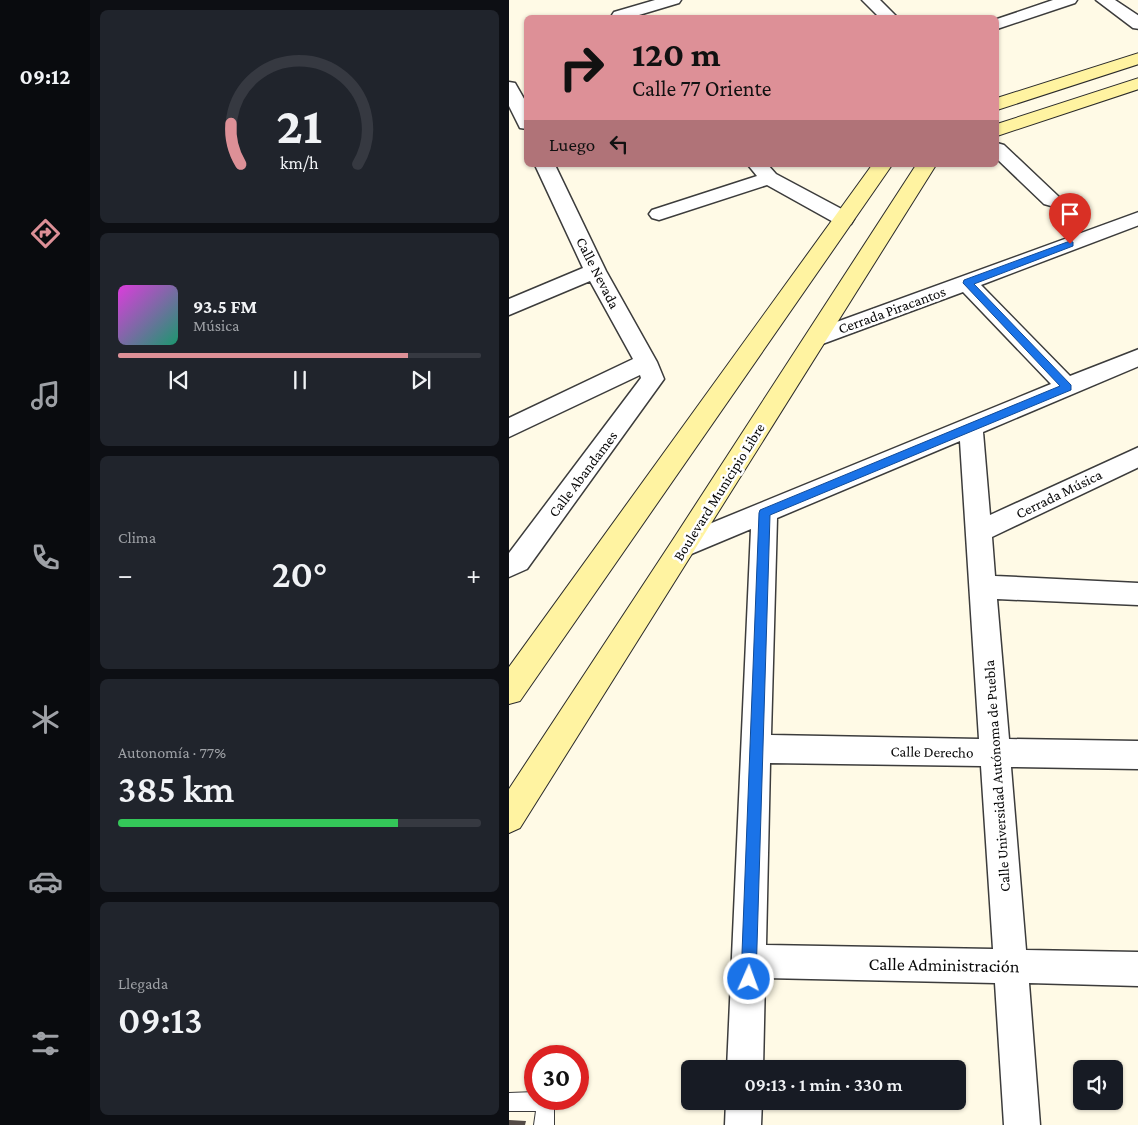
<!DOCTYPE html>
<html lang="es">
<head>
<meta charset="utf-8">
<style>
	:root { --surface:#171b24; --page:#20242c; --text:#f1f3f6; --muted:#9ea1a6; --line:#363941; --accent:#dd9097 }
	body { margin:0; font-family:"Crimson Pro",serif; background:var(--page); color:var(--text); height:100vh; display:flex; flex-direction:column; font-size:19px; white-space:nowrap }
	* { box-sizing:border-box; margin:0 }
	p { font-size:16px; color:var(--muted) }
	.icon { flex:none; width:28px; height:28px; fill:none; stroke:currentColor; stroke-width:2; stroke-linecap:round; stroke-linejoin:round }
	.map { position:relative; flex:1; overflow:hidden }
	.sheet { display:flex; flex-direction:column; gap:10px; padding:10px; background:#0d0f14; width:419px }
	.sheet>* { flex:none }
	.hud { position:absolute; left:15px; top:15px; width:475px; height:152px; border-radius:8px; box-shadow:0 1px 4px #0004; background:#dd9097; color:#111; overflow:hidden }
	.tools { position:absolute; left:564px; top:1060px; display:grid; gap:10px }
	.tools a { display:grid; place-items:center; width:50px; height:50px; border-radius:8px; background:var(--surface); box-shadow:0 1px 4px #0004; font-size:25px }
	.speed { position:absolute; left:15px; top:1045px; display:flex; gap:10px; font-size:25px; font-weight:700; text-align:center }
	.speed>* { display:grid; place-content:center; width:65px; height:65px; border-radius:50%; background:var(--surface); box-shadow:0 1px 4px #0004; line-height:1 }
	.speed .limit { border:8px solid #d22; background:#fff; color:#111 }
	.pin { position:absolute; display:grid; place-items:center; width:42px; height:42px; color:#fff; margin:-51px -21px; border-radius:50% 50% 50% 0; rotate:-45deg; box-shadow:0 0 5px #0007 }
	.pin .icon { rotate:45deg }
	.me { position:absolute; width:55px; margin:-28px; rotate:2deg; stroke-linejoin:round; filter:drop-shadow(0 0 4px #0008) }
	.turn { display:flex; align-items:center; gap:18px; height:105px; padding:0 25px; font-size:22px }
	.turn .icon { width:65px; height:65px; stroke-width:2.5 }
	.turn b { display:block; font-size:35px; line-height:42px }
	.then { display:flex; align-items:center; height:48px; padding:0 25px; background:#0003; gap:10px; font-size:19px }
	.big { font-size:38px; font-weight:600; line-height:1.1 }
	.sheet .card { flex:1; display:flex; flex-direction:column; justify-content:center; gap:8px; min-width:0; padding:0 18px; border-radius:8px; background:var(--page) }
	.sheet .dial { align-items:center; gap:0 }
	.dial svg { height:130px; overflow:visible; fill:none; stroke:var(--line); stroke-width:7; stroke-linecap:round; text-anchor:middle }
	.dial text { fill:var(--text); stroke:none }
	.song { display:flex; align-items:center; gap:15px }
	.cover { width:60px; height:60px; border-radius:8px; background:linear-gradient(135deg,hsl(300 70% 55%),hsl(160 70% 35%)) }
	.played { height:5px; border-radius:2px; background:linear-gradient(90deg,var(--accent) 80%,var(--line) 80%) }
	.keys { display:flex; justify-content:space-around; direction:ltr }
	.heat { display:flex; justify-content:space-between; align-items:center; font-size:28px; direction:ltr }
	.charge { height:8px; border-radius:4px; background:linear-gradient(90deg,#34c759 77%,var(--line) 0) }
	.trip { position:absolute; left:172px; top:1060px; width:285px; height:50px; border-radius:8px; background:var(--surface); box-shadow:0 1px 4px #0004; font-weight:600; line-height:50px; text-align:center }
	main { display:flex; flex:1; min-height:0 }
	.menu { display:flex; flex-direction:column; width:90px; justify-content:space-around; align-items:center; background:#090b0e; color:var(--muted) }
	.menu .icon { width:35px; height:35px }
	.menu .on { color:var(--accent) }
	.menu b { font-size:22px; color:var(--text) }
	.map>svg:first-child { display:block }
	.building { fill:#534a45 }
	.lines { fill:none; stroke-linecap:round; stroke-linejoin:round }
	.lane-casing { stroke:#3c3c3c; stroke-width:2 }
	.street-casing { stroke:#3c3c3c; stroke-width:3 }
	.secondary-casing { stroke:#2b2b2b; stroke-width:2 }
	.lane { fill:#fff; fill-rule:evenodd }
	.street { fill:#fff; fill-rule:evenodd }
	.secondary { fill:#fff3a1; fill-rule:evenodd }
	.route { fill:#1a73e8; stroke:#114b97 }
	.labels { text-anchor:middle; stroke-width:5; stroke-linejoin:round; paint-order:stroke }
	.street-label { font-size:15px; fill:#090909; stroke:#fff }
	.near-street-label { font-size:18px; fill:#090909; stroke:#fff }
</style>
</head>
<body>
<main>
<nav class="menu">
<b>09:12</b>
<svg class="icon on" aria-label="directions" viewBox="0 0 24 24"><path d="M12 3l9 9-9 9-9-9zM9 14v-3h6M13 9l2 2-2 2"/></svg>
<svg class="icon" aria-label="music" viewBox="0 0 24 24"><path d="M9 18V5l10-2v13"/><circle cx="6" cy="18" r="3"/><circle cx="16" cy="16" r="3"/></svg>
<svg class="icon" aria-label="phone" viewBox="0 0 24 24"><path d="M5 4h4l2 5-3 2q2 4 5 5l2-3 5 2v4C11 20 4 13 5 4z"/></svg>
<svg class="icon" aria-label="climate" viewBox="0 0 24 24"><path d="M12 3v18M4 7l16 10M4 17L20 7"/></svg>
<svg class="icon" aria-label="car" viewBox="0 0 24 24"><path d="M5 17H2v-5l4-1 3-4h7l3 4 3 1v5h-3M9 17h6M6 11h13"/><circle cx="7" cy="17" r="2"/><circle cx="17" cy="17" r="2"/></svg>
<svg class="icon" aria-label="filters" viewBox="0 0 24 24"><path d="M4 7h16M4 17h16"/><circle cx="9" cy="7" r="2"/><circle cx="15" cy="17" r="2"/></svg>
</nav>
<section class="sheet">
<div class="card dial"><svg viewBox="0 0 100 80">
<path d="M14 69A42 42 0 1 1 86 69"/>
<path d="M14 69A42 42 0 0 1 8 44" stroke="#dd9097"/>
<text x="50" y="56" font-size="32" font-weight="700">21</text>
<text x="50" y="72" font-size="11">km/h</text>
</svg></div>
<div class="card">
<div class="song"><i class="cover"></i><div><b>93.5 FM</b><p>Música</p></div></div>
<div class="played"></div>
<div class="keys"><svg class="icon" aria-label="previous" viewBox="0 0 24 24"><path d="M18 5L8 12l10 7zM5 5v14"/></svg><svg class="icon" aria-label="pause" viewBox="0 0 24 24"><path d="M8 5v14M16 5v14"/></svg><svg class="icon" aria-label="next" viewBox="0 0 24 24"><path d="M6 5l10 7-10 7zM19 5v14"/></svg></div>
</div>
<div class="card"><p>Clima</p>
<div class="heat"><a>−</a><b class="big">20°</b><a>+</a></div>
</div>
<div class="card"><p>Autonomía · 77%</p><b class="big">385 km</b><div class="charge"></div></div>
<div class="card"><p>Llegada</p><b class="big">09:13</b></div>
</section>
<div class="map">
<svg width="630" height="1125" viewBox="0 0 630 1125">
	<rect width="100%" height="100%" fill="#fffae6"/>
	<path class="building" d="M0,1120l17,1 -1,4h-16z"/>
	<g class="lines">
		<g class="lane-casing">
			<path id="lane" d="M26,1092v7h19v26h-20l2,-14h-27v-18z"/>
		</g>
		<g class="street-casing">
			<path id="street" d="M146,0h26l-2,3 -50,15h-16l-1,-3 2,-3z
				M353,0h18l18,18h-18z
				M544,0h24l-2,3 -78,26v-10z
				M587,0h19l24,16v13l-6,-1z
				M0,82l6,1 12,21v25l-7,-1 -11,-22z
				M488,143l7,2 54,51 3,4 -3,4 -7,2 -7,-2 -47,-45z
				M26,165h20l51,106 51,91 7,17 -137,190 -18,8v-24l132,-175 -1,-3 -131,62v-19l124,-59 -43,-78 -81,34v-16l74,-31z
				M239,165h20l8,9 75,40 3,5 -3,5 -7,1 -7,-1 -70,-39 -108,35 -7,-2 -3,-4 3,-4 105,-34z
				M630,212v13l-158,60 89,91 69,-27v17l-156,66 7,83 149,-68v20l-147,70 3,39 144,7v22l-142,-6 12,140 130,2v28l-128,-2 15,183 113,2v34l-110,-3 11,142h-36l-9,-142 -230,-5 -2,91h-36l24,-540 -67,28 -9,-3 -4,-8 4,-8 376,-154 -88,-92 -146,54 -8,-2 -3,-6 3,-6zM451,441l19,298 -208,-4 6,-217zM261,763l211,3 12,183 -227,-4z
				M217,1101h36l-1,24h-36z"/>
		</g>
		<g class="secondary-casing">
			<path id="secondary" d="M630,53v11l-142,46v-12z
				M630,78v11l-142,47v-12z
				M363,165h20l-372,536 -11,3v-37z
				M407,165h20l-416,663 -11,5v-44l165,-251z"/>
		</g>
		<use href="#lane" class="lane"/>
		<use href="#street" class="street"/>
		<use href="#secondary" class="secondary"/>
	</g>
	<path class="route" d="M561,241l3,1v4l-99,38 97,101v5l-301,125 -14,464 -2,5 -5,2 -6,-2 -2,-5 18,-466 1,-3 300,-124 -97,-103 1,-3z"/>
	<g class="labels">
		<g class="street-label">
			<text transform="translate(89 273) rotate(63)" y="5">Calle Nevada</text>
			<text transform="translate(383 310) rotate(-20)" y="5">Cerrada Piracantos</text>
			<text transform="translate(74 474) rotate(-53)" y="5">Calle Abandames</text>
			<text transform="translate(210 492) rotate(-58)" y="5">Boulevard Municipio Libre</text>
			<text transform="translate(550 494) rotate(-26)" y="5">Cerrada Música</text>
			<text transform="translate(423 752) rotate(1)" y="5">Calle Derecho</text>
			<text transform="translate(488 776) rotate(-94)" y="5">Calle Universidad Autónoma de Puebla</text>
		</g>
		<g class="near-street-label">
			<text transform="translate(435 965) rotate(1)" y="6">Calle Administración</text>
		</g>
	</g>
</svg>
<div class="tools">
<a><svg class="icon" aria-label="sound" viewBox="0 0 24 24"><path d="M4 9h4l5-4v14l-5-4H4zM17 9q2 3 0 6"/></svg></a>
</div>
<div class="speed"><div class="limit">30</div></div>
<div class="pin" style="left:561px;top:244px;background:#d93025"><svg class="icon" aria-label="arrive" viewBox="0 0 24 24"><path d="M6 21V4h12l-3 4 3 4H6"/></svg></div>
<svg class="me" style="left:240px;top:979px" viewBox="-20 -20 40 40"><circle r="17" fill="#1a73e8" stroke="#fff" stroke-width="3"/><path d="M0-11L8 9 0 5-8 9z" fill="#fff"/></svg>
<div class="trip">09:13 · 1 min · 330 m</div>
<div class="hud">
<div class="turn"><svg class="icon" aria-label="right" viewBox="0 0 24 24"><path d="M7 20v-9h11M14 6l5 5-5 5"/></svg><div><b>120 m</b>Calle 77 Oriente</div></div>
<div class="then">Luego<svg class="icon" aria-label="left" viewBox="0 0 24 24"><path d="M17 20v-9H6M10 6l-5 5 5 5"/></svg></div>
</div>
</div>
</main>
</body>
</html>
